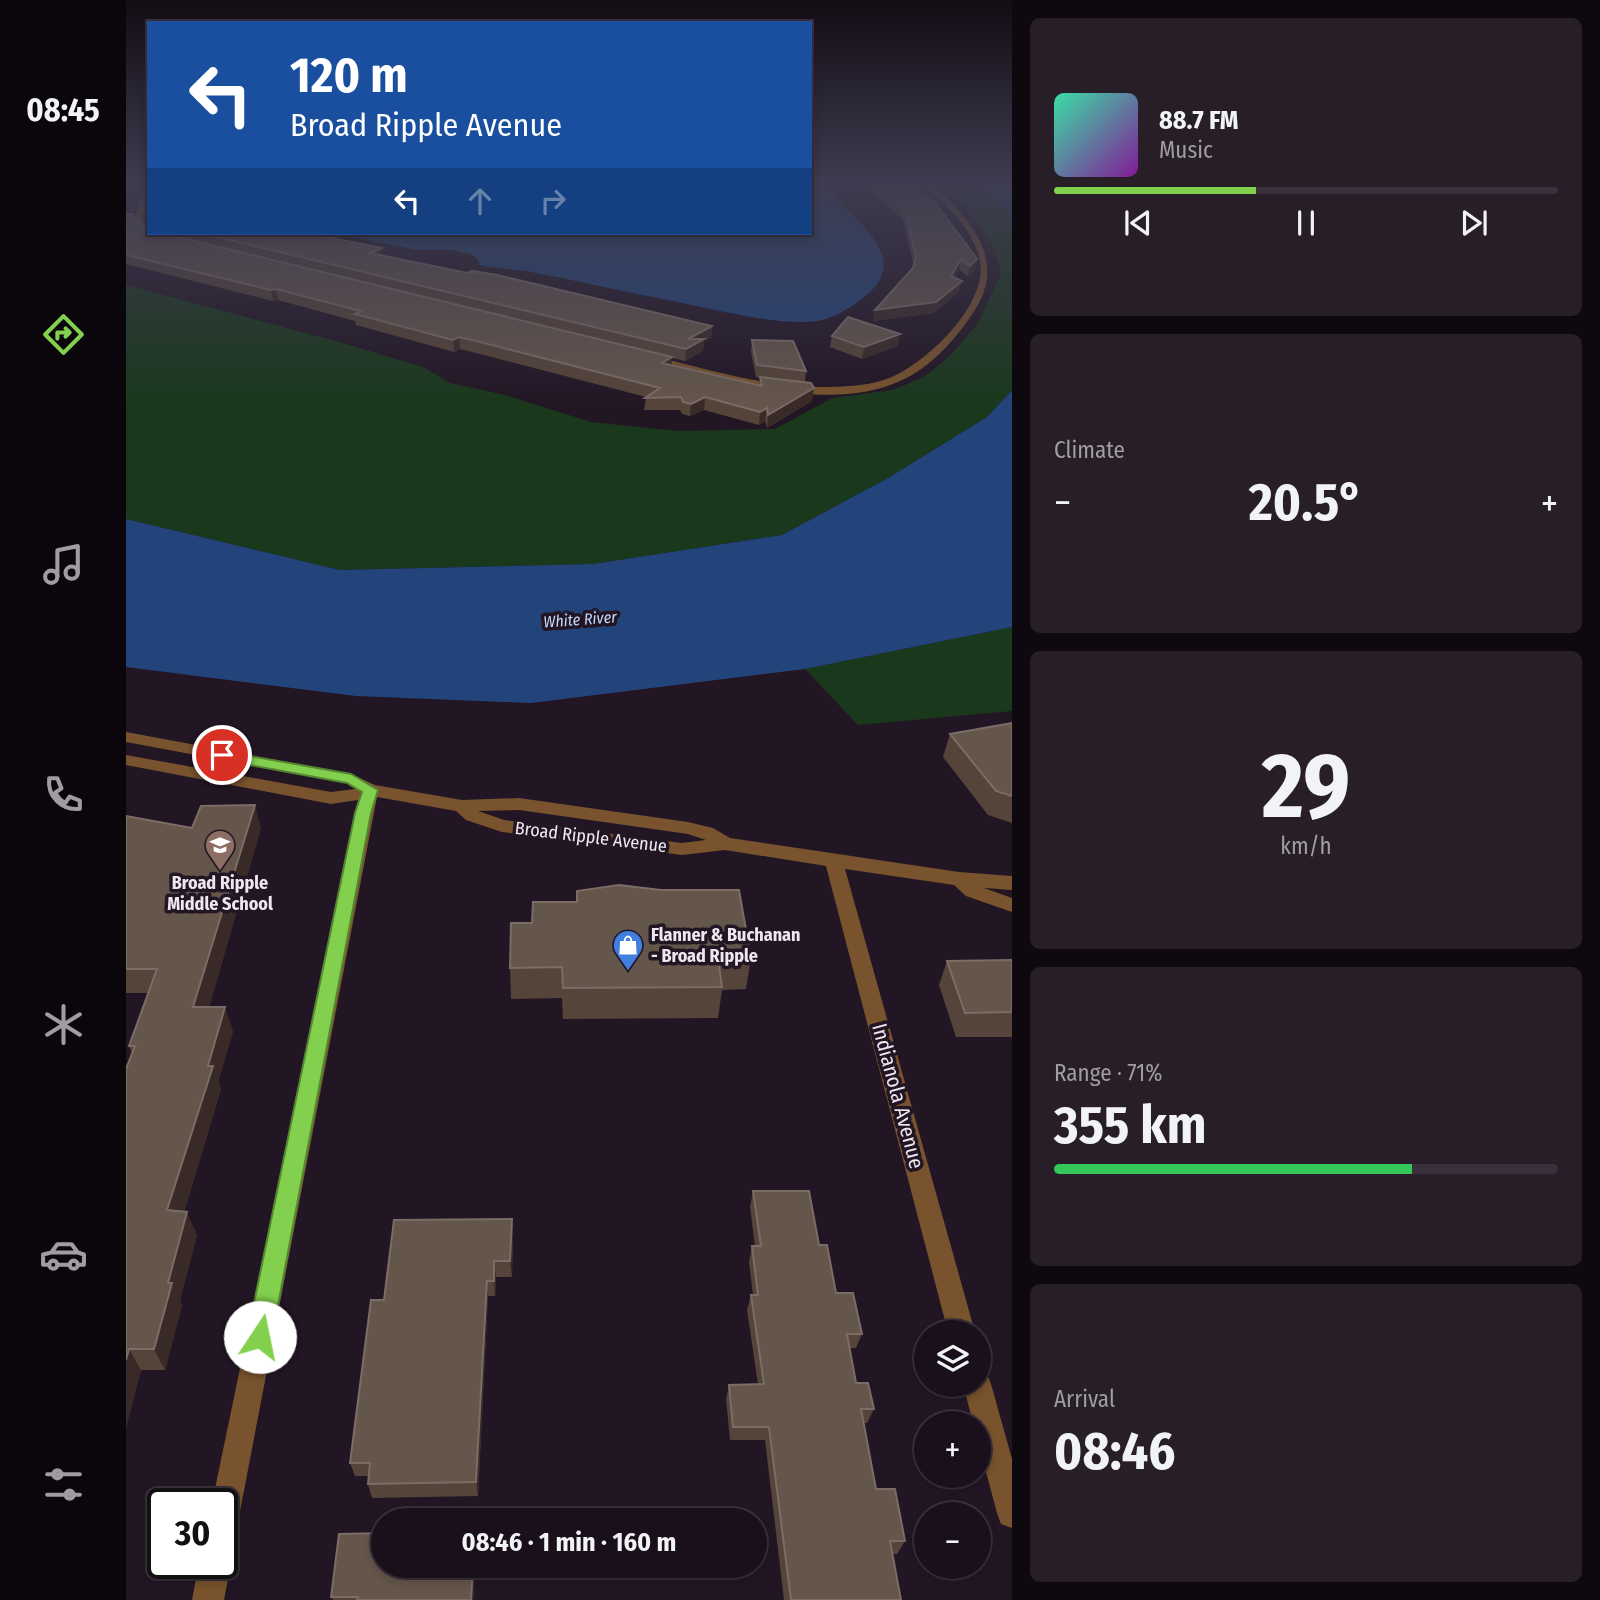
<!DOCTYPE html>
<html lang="en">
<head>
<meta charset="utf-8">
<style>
	:root { --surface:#1a101b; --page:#271e28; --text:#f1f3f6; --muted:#9f9da3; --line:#38303a; --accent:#83d04e }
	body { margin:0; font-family:"Fira Sans Condensed",sans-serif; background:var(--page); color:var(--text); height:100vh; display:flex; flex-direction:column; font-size:26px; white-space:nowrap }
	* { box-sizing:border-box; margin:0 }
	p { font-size:23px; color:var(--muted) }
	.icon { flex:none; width:38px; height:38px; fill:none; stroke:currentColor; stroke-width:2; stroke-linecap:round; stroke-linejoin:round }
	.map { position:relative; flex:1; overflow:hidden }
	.drawer { display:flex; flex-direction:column; gap:18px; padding:18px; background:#0e090f; width:588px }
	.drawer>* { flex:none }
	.top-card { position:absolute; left:21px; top:21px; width:665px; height:214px; border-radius:0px; box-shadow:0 4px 10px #0003,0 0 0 2px var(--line); background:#1a4fa0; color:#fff; overflow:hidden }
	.controls { position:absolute; left:788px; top:1320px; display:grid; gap:14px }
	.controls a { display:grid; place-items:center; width:77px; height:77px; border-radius:50%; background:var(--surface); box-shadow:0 4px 10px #0003,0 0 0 2px var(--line); font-size:35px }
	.speed { position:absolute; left:21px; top:1488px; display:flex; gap:14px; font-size:35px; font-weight:700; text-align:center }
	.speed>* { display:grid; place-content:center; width:91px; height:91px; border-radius:50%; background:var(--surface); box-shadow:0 4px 10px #0003,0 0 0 2px var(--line); line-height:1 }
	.speed .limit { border:4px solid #111; border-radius:10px; background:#fff; color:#111 }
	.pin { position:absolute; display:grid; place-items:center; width:60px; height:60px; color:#fff; margin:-30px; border:4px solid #fff; border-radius:50%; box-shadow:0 2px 7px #0007 }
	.me { position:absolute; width:77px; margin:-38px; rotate:11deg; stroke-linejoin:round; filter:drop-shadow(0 0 5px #0008) }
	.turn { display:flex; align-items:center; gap:24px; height:147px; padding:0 28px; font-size:32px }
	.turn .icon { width:91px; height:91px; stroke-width:2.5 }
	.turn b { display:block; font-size:49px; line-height:60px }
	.lanes { display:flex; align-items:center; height:66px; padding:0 28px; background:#0003; justify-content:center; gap:35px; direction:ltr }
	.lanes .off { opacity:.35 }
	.big { font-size:52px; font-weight:700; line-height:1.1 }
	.drawer .tile { flex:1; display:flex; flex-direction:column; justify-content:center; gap:10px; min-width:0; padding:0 24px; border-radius:10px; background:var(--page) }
	.drawer .dial { align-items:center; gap:0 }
	.dial b { font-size:91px; line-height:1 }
	.song { display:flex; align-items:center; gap:21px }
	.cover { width:84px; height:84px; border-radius:10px; background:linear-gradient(135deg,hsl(160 70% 55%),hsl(290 70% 35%)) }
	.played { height:7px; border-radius:4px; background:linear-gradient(90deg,var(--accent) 40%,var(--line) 40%) }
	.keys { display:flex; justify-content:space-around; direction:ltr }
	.heat { display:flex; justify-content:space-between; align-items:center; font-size:38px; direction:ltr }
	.charge { height:10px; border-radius:5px; background:linear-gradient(90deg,#34c759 71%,var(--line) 0) }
	.trip { position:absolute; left:245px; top:1508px; width:396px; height:70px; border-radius:35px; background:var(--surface); box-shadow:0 4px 10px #0003,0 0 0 2px var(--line); font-weight:700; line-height:70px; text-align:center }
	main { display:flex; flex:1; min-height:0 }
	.dock { display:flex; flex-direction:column; width:126px; justify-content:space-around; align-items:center; background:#0a060b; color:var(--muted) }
	.dock .icon { width:49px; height:49px }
	.dock .on { color:var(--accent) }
	.dock b { font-size:32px; color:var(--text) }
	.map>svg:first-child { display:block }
	.green { fill:#1a381c }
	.water { fill:#23447a }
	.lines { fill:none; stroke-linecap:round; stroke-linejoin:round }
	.minor { fill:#78532d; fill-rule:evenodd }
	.wall { fill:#554439; fill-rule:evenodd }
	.shaded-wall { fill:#392a28 }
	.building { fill:#65564c; stroke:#7b6c66; stroke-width:2 }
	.route { fill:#83d04e; stroke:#558733; stroke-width:2 }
	.labels { text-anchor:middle; stroke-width:7; stroke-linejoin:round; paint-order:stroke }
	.far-water-label { font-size:16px; font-style:italic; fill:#c2d7f9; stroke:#221624 }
	.street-label { font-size:18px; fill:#efe7f0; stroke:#221624 }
	.poi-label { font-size:18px; font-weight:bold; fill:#efe7f0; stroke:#221624 }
	.near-street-label { font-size:21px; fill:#efe7f0; stroke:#221624 }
</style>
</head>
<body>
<main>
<nav class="dock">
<b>08:45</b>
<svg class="icon on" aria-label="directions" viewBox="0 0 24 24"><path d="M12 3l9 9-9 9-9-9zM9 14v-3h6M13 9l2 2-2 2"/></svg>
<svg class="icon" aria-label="music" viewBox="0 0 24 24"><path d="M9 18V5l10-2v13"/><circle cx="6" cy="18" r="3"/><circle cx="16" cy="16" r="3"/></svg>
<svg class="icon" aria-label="phone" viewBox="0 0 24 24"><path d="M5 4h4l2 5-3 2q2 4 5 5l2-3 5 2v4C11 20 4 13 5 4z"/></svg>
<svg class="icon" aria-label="climate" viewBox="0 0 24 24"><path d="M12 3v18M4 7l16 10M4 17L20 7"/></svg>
<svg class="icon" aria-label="car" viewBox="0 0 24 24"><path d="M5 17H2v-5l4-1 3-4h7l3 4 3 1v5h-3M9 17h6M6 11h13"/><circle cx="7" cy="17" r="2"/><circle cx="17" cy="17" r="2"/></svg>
<svg class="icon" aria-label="filters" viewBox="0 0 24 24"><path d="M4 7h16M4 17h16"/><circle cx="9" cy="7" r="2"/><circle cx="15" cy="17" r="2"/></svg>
</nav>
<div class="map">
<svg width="886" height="1600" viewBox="0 0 886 1600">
	<rect width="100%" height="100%" fill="#221624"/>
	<path class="green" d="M809,182h31l33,21 13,13v174l-25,27 -99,61 -106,57 -189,29 -253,6 -214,-51v-234l217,58 80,24 27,16 55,12 86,27 87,9 97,-2 57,-31 61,-8 31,-13 27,-22 27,-32 23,-49 -7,-26 -20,-31 -18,-20z
		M886,627v84l-154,14 -53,-56z"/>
	<path class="water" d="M684,182l23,9c5,5 6,11 12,17 32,30 61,60 14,93 -17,12 -32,21 -54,21 -39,1 -92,-13 -132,-21 -49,-9 -98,-21 -147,-30 -16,-2 -32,-3 -47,-6v-4l-6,-6 -20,-5h-35l-86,-17h478z
		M840,182h46v34l-13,-13z
		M886,390v237l-207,42 -274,34 -175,-7 -230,-29v-148l214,51 253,-6 189,-29 106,-57 99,-61z"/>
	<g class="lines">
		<path class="minor" d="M794,182c17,0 34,23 44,35 26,31 32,62 9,96 -18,27 -43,55 -73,68 -55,25 -127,11 -183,-3 -19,-5 -55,-10 -71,-20l5,-3c65,17 131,37 199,31 15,-1 32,-4 46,-11 35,-17 92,-72 84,-114 -7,-34 -35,-57 -60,-79z
			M23,192l-6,27 6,8v6h3l-3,1 -14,-15 5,-19z
			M0,732l225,42 24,11 87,15 57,-2 169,24 25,6 17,10 229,34 53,4v14l-28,-2 28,10v14l-46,-16 -12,-11 -109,-16 130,463h-27l-122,-466 -101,-16 -43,5 -180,-23 -36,-12 -10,-9 -79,-14 -140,730 -4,11 -11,4v-39h-10l146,-703 -27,4 -205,-39v-10l205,37 24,-3 -9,-6 -220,-41zM393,810l169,24 18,6 -24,3 -178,-23 -26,-9z
			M852,1371l9,3 4,10 21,75v69l-11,-4 -4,-11 -19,-71v-19h-5l-10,-39h15z
			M96,1550l4,2 5,11 -7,37h-32l7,-37h23z"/>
	</g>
	<path class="wall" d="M735,182h59l1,14 56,63 -2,11 -8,6 -8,-7 -5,9 5,14 -26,21 -60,8 2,-11 38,-42 1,-2 -11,-46z
		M0,214l23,19h158l76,23 329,70 -1,11 -7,4 -1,10 -18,10 -13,-3v7l87,20 1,-7 -4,-1 -5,-25 1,-12 54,31 -1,11 7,19 -45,27 -2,-7 -6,4 -55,-15 -14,6 -8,-2 -2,-4h-36l2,-13 -166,-43 -20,-5 -6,3 -98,-27 -1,-4 -77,-21 -5,1 -147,-37zM44,235l181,44 -173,-42z
		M706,336l66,10 -36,13 -32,-12z
		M886,723v100l-24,-8 -45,-58 7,-23z
		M0,816l66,12h69l-52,179 24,24 -15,51 3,7 -37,123 13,23 -17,65 2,5 -17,65h-24l-15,57v-358l6,-16 -3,-7 20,-53h-23z
		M406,923l219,35 -5,31 -24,1 -4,28 -155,1 -1,-21 -51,1 -1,-31z
		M886,960v77h-56l-17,-52 8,-24z
		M627,1191l66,54 17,48 26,41 -6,14h-6l6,35 18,26 -7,14h-3l12,66 29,52 -8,13h-5l9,46h-117l-19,-160h-35l-4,-41 3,-14 29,-1 -11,-74 4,-15h2l-4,-33 3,-16h3l-5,-39z
		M387,1235l-1,42h-16l-1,19h-7l-10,200 -106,2 -4,-14 1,-8h-14l-5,-13 34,-163z
		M213,1534l135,66h-141l-2,-3z"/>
	<path class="shaded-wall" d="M256,248l2,10 -14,-5z
		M835,259l-2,10 -11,18 3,-11z
		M851,259l-2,11 -8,6 3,-10z
		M836,281l-3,11 -26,21 -60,8 2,-11z
		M150,289l2,11 -5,1 -2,-11z
		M586,326l-1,11 -7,4 -1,10 -18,10 3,-22z
		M774,334l-2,12 -36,13 2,-12z
		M333,337l1,12 -6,3 -1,-12z
		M546,357l-1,12 -9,-6z
		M688,388l-2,13 -45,27 1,-13z
		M579,397l-1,13 -14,6 1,-12z
		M641,408l-2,13 -6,4 1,-13z
		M129,805l6,23 -59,203 -9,-24z
		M99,1007l8,24 -15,51 3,7 -43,143 -11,-22z
		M61,1212l10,23 -17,65 2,5 -17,65 -11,-21 14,-66z
		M386,1219l1,16 -1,42 -2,-16z
		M368,1261l2,16 -1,19 -1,-15z
		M361,1281l1,15 -10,200 -2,-14z
		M3,1349l12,21 -15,57v-67z
		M347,1566h2l-1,34h-3z"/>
	<path class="building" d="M746,182h48l1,14 10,1 46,62 -7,7 -9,-7 -10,17 11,5 -26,21 -61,8 38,-42 3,-12 -11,-46z
		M0,214h7l10,13 6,1v5h14l15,4 494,120 -10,6 100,23 -2,-9 51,6 3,5 -46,27 -1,-7 -7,4 -55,-15 -14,7 -8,-2 -2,-5 -36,1 15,-10 -180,-46 -21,-5 -6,3 -98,-26 6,-3 -85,-22 -5,1 -145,-35z
		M74,233h107l75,15 -12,5 97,20 5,-2 25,4 215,51 -24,13h16l-18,10z
		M722,317l52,17 -36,13 -32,-11z
		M626,340l41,1 13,30 -49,-6z
		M886,723v73l-16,-5 -46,-57z
		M129,805l-62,202h32l-17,59h5l-46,144 20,2 -19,71h4l-18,66h-25l-3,11v-291l9,-23h-6l28,-77h-31v-153l66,12 9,-22z
		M493,885l42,5h78l12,68 -33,1 4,28 -159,1 -1,-21 -52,1 1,-45h21l1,-21h44v-11z
		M886,960v52l-47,1 -18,-52z
		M627,1191h56l10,54h8l9,48h17l9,41h-15l9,49h12l6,26h-13l15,80h19l10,52h-15l11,59h-110l-22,-173h-36l-4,-42 35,-1 -13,-89h7l-6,-49h9z
		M386,1219l-2,42h-16v20h-7l-11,201 -108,2 2,-21h-20l21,-163h13l10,-80z
		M257,1533v33h90l-2,34h-114l1,-3h-27l8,-63z"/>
	<linearGradient id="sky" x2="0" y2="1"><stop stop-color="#130c14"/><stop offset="0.45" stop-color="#3e3c50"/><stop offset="1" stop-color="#3e3c50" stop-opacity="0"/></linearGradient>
	<rect width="886" height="406" fill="url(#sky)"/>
	<path class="route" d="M96,751l129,23 27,16 -7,23 -99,524 -4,9 -8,3 -9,-3 -4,-9 108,-524 7,-21 -15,-9 -130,-24 -2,-4z"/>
	<defs>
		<g id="school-pin" transform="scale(1.575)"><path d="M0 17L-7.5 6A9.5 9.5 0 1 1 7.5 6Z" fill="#8d6e63" stroke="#221624"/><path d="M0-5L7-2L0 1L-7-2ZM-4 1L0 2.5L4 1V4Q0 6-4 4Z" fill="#fff"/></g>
		<g id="shop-pin" transform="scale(1.575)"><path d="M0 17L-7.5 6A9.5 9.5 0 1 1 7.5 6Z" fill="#3f7fe0" stroke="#221624"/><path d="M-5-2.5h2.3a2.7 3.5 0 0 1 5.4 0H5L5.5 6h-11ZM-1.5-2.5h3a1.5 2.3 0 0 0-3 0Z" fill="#fff"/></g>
	</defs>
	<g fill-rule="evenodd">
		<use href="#school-pin" x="94" y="845"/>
		<use href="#shop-pin" x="502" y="945"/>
	</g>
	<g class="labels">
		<g class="far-water-label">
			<text transform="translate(454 619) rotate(-4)" y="6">White River</text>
		</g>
		<g class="street-label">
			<text transform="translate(465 837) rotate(7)" y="6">Broad Ripple Avenue</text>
		</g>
		<g class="poi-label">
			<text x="94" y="889">Broad Ripple<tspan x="94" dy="21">Middle School</tspan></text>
			<text x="525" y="941" text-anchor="start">Flanner &amp; Buchanan<tspan x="525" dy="21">- Broad Ripple</tspan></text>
		</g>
		<g class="near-street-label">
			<text transform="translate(772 1096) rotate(75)" y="7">Indianola Avenue</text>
		</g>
	</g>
</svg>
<div class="controls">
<a><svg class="icon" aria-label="layers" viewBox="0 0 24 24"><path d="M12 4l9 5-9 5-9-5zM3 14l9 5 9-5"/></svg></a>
<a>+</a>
<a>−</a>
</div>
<div class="speed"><div class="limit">30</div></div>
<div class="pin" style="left:96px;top:755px;background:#d93025"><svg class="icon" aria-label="arrive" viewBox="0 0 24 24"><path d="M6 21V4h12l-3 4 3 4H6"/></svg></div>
<svg class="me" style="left:134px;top:1337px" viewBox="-20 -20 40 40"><circle r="19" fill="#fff"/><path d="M0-13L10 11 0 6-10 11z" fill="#83d04e"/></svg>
<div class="trip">08:46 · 1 min · 160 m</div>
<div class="top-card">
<div class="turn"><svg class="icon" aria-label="left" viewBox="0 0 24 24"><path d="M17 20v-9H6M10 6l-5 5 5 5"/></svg><div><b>120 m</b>Broad Ripple Avenue</div></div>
<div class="lanes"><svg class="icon" aria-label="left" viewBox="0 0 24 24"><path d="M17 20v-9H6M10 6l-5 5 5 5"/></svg><svg class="icon off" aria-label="ahead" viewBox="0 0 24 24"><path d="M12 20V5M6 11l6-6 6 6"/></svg><svg class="icon off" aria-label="right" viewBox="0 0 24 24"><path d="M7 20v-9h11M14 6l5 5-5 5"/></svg></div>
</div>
</div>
<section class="drawer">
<div class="tile">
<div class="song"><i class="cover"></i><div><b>88.7 FM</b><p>Music</p></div></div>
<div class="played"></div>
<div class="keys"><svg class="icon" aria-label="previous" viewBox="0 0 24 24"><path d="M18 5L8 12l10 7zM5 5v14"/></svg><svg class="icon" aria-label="pause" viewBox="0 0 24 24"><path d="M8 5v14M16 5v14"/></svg><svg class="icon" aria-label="next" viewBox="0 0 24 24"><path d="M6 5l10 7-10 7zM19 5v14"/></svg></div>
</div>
<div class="tile"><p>Climate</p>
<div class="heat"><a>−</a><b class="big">20.5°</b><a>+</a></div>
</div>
<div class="tile dial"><b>29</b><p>km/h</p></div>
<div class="tile"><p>Range · 71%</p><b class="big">355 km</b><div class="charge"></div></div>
<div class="tile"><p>Arrival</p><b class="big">08:46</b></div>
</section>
</main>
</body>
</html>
